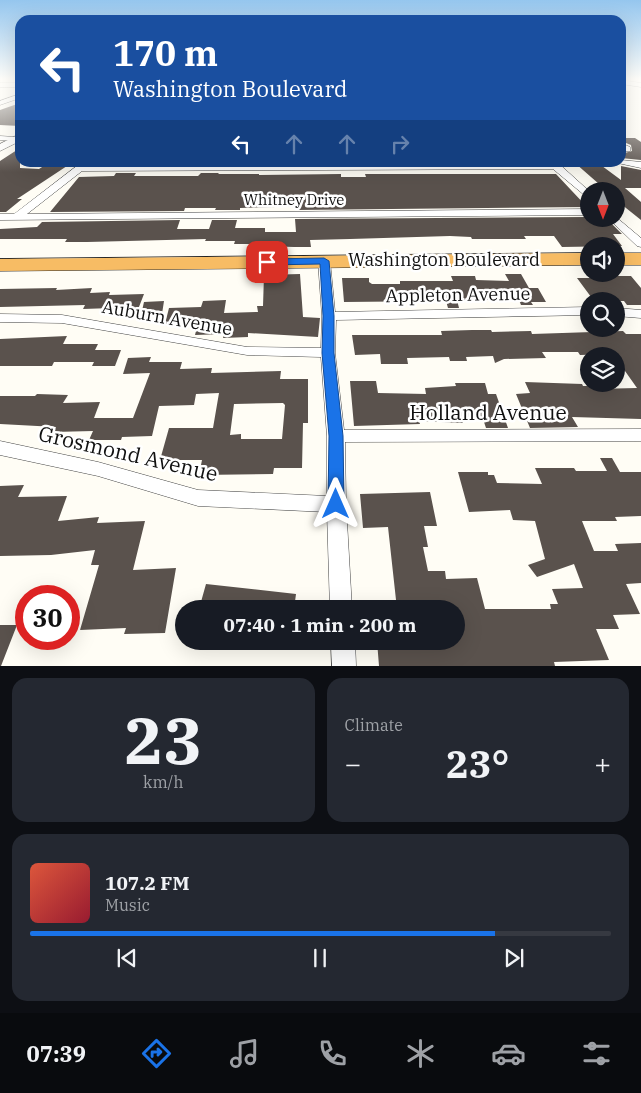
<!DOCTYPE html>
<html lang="en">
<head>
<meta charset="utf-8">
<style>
	:root { --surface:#171b24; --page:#242831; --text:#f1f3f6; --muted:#9ea1a6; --line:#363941; --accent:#1a73e8 }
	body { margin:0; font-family:"IBM Plex Serif",serif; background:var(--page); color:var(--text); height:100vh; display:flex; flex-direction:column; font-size:19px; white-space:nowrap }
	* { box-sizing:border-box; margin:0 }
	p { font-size:16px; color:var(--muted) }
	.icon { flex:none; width:28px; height:28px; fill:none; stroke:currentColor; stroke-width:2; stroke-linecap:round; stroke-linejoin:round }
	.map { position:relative; height:666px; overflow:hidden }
	.side { display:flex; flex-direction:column; gap:12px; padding:12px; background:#0d0f14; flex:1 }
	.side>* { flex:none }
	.guide { position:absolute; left:15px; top:15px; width:611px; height:152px; border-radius:15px; box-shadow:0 5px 20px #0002; background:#1a4fa0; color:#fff; overflow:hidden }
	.needle { width:32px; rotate:180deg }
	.fabs { position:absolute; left:580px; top:182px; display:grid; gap:10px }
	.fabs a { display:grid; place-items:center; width:45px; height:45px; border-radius:50%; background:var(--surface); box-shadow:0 5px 20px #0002; font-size:25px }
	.speed { position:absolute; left:15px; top:585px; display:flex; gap:10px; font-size:25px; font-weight:700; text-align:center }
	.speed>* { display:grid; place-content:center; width:65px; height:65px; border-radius:50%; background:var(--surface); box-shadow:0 5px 20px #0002; line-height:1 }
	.speed .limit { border:8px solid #d22; background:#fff; color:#111 }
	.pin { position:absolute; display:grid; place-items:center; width:42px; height:42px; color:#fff; margin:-21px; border-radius:10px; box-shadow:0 2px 8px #0006 }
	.me { position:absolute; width:55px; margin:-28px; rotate:0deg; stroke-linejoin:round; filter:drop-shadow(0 0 4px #0008) }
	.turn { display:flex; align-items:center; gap:18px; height:105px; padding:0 15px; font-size:22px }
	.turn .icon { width:65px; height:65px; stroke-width:2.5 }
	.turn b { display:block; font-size:35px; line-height:42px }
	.lanes { display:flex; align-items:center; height:48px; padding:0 15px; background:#0003; justify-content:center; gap:25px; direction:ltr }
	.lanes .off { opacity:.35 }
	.big { font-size:38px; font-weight:700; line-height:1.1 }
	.side .card { flex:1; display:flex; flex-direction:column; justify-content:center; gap:8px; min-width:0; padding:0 18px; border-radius:15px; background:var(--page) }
	.side .dial { align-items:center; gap:0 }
	.dial b { font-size:65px; line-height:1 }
	.song { display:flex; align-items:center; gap:15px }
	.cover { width:60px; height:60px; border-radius:8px; background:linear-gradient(135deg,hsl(10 70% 55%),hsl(350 70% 35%)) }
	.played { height:5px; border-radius:2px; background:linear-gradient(90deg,var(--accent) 80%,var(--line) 80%) }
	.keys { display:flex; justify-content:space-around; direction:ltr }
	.heat { display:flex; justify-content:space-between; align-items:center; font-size:28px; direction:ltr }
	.side .tiles { flex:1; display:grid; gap:12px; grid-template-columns:1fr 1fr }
	.card:last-child { grid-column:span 2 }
	.trip { position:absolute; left:175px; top:600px; width:290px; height:50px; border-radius:25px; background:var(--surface); box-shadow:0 5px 20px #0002; font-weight:700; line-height:50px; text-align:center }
	.dock { display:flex; height:80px; justify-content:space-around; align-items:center; background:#090b0e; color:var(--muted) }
	.dock .icon { width:35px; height:35px }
	.dock .current { color:var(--accent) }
	.dock b { font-size:22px; color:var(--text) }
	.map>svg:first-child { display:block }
	.building { fill:#5a524d; fill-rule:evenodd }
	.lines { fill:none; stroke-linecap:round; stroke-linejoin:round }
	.minor-casing { stroke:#444; stroke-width:1 }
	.tertiary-casing { stroke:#444; stroke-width:1 }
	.trunk-casing { stroke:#222; stroke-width:1 }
	.minor { fill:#fff; fill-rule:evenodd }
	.tertiary { fill:#fff; fill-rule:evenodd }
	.trunk { fill:#f7bc64; fill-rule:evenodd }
	.route { fill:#1a73e8; stroke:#114b97 }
	.labels { text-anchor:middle; stroke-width:5; stroke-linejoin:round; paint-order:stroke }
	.far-street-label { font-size:15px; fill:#111; stroke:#fff }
	.street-label { font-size:18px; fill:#111; stroke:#fff }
	.near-street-label { font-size:21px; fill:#111; stroke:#fff }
</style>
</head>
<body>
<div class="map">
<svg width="641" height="666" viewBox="0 0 641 666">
	<rect width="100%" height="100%" fill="#fffdf5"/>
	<path class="building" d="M20,103v23l-20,-1v-15z
		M621,138h14l6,4v18l-20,-2v-4l11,-3 -1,-6 -10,-4z
		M20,148v20l19,1 11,-7h23l-56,37h5l-16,13h-6v-51z
		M575,163h23l23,17v-14l20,4v18h-16l16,14v18l-25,-20v-9h-9z
		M116,173h20l-2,3h64l3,-3h18l-1,1h41v1l82,-1v3h25l-1,-3h191l31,33 -292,3v-3h-19l-36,1v2h-25l1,-2h-31l-1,3 -134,1 29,-35 35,-1z
		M589,217v2h18l15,15h-9l9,12 -60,1 -8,-11h-30l2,3h-54l-1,-2 -21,-1 -100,3 -40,1 1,7h-17l-30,-1v-2h-30l1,-3h-30l1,-2 -119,3h-22l2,-3h-67v-10l37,-2 5,-5 138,-2 -3,9h32l3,-9h25l-2,8h30v4h31l-1,-13z
		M300,274l3,43 17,1 -2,19 -70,-4v4l-25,1 1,-4 -29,1 3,-12 -33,1 4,-16 32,-1 2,-6 23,-1 -2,13 34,-1 -1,-6h6l1,-31z
		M505,274h16l8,14h9l8,14h-15l2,3h-12l-2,-5h-62l2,8h-11l-2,-7 -102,1 -2,-24h27v4l3,2h28v-3h53l-2,-5h24l1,4 33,1z
		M605,276h26l10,12v17h-14l-3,-4h-30l-17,-23h29z
		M57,288l-1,2 36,-2 -2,5 20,-1 -1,3 35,-1 -7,18 -27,1 2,-5 -29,1 2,-4 -85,2v-18z
		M164,301l-2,13 -21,1 3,-13z
		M472,330h19l1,2 39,-1 1,3 91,-3 3,3h15v85l-69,-2 6,10 -48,1 -14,-34 14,-1 -5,-11 57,2 1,2h11l1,3 42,-1 -24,-34 -33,1 -2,-3h-36l4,6 -42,1 -9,4 -2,-7 -27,1 1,4h-17l-1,-4 -42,1 1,6h-27l-1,-10 -25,1 -3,-20h90l-1,-4z
		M67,336l-4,8h35l-3,6h26l-6,16h-23l2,-4h-40l-2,4h-52v-27z
		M151,357l-2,5h33l-2,7 32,-1 -1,5 70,-2 -1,8h28v44h-5l-1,45h-28l-1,6 -74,1 3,-15h-42l9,-32h44l6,-35 -23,1 -2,11 -35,1 -7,30 -30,1 -1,3h-32l4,-9 -40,1 3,-5 -56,-3v-28h35l2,-2 31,1 -5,8 37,-1 -6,16h39l17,-45 -27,1 5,-16zM283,403l2,2 -3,34h-41v-5l-11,1 4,-31z
		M350,381h26l2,12 48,1 -1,-6 31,-2 -1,-3h30l3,11h8l12,34h-22l-3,-9h-21l1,4 -44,-2 1,3 -66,2z
		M600,458h12l8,14h21v44l-26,1 2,4h-35l12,30h24l-3,-7 26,-1v40l-15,1 14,30 -27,1 6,14h-23l13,31 -55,2 1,4h-176l-2,-25h79v-32h-59l-9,-82 -25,1 -3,-34 70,-2 7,34h-13l4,21h-5l5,24h17l1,8 31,-1 8,31h66l-1,-5h8l-6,-15 31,-1 -9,-24 -37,13 -9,-12 17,-6 -10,-38 -22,-1 -3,-10 -41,2 -11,-40h30v3h6l3,8 45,1 -7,-16h39l2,3h31z
		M24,485l-6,12 49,-1 -9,25 41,-4 -2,6 48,-2 -12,49 43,-2 -11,65 -41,1 2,-6 -46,2 19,-65h-8l4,-15 -44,5 -51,1v-70z
		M206,584l90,10 -2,15h-95z
		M0,625h17l-16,41h-1z"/>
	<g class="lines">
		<g class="minor-casing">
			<path id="minor" d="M621,80l20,3v4l-20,-3z
				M0,83h20v4h-20z
				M20,94v4l-20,7v-4z
				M0,136l15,1 4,2 -4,2 -15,-1z
				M621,143l9,4v4l-9,1z
				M621,160l20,2v6l-28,-6h8z
				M82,162h9l-2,3 468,-3 32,29v8l-36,-30 -471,2 -55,43 562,-5v6l-589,5v-6h14z
				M616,217l25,21v9l-4,-1 -28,-27h7z
				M324,258l6,3 5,51 254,-5v8l-253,5 -1,33 9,77 297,-1v12l-296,1 1,62 6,105h-22l-3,-97 -129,-6 -100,-30 -98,-21v-14l98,21 100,28 129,6v-60l-6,-79 -74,-2 -185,-32 -62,-1v-8l62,1 185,32 74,1 1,-32 -4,-55z
				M616,308l25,2v8l-25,-2z
				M331,641h24l1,25h-24z"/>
		</g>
		<g class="tertiary-casing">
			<path id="tertiary" d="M20,134v7l-20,10v-7z"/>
		</g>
		<g class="trunk-casing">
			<path id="trunk" d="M589,253v12l-589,6v-12z
				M616,253h25v12h-25z"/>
		</g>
		<use href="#minor" class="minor"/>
		<use href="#tertiary" class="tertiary"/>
		<use href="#trunk" class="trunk"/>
	</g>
	<linearGradient id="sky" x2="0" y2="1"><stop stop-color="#95c6ee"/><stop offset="0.46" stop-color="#fffefa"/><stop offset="1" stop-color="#fffefa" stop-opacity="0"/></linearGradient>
	<rect width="641" height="172" fill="url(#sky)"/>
	<path class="route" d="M324,258l5,3 5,55v37l9,83 1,68 -3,5 -5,2 -6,-2 -2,-5 1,-68 -7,-83 1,-37 -3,-52 -53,1 -5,-3 5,-3z"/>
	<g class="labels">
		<g class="far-street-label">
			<text x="294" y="205">Whitney Drive</text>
		</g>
		<g class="street-label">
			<text x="444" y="266">Washington Boulevard</text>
			<text transform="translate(458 295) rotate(-1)" y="6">Appleton Avenue</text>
			<text transform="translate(167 318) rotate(10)" y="6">Auburn Avenue</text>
		</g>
		<g class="near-street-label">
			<text x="488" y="420">Holland Avenue</text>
			<text transform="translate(128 454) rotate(13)" y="7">Grosmond Avenue</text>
		</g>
	</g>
</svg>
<div class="fabs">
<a><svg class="needle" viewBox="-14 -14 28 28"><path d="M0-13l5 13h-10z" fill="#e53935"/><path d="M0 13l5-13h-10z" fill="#9ea1a6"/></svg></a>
<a><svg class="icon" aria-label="sound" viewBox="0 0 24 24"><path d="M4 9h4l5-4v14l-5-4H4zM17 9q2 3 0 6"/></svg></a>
<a><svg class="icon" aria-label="search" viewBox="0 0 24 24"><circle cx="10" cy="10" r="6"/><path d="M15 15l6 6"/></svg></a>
<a><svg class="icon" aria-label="layers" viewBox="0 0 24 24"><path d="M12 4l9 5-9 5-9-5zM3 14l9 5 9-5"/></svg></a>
</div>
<div class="speed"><div class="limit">30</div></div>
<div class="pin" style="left:267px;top:262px;background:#d93025"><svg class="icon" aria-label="arrive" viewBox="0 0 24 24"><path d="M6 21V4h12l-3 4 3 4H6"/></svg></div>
<svg class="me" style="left:336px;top:504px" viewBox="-20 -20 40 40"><path d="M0-17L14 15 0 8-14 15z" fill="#1a73e8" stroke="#fff" stroke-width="4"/></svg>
<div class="trip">07:40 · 1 min · 200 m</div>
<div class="guide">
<div class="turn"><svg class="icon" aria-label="left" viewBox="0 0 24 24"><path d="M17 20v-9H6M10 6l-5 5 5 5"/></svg><div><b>170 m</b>Washington Boulevard</div></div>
<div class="lanes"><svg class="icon" aria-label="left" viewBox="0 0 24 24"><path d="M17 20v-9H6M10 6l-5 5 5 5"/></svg><svg class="icon off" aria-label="ahead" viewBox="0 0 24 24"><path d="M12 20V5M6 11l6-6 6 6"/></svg><svg class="icon off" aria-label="ahead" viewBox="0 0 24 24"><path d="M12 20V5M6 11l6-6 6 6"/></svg><svg class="icon off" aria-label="right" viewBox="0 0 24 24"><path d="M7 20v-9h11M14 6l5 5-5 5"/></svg></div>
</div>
</div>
<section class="side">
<div class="tiles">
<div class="card dial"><b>23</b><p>km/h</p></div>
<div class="card"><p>Climate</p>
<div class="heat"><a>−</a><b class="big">23°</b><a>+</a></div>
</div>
<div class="card">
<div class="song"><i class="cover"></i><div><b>107.2 FM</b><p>Music</p></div></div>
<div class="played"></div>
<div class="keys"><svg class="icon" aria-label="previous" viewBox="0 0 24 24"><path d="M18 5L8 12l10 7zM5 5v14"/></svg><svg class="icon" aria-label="pause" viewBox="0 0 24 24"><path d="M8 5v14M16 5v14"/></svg><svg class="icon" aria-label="next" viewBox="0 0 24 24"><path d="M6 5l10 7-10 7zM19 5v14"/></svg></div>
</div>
</div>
</section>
<nav class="dock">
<b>07:39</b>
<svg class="icon current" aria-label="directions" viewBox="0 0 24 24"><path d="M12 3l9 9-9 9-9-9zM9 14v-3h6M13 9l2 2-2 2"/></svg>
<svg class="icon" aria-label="music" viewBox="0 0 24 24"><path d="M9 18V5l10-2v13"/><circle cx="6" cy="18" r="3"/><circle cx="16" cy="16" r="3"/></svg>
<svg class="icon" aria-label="phone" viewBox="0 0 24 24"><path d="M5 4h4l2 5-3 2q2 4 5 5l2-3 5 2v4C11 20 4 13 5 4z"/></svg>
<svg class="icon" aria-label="climate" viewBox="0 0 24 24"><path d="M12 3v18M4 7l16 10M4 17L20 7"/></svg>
<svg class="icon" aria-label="car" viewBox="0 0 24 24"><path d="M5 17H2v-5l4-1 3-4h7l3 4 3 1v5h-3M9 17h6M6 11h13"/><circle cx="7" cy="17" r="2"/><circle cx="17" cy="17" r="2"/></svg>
<svg class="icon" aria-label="filters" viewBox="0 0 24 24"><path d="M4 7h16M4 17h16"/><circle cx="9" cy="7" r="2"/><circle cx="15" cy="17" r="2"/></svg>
</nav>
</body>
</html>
